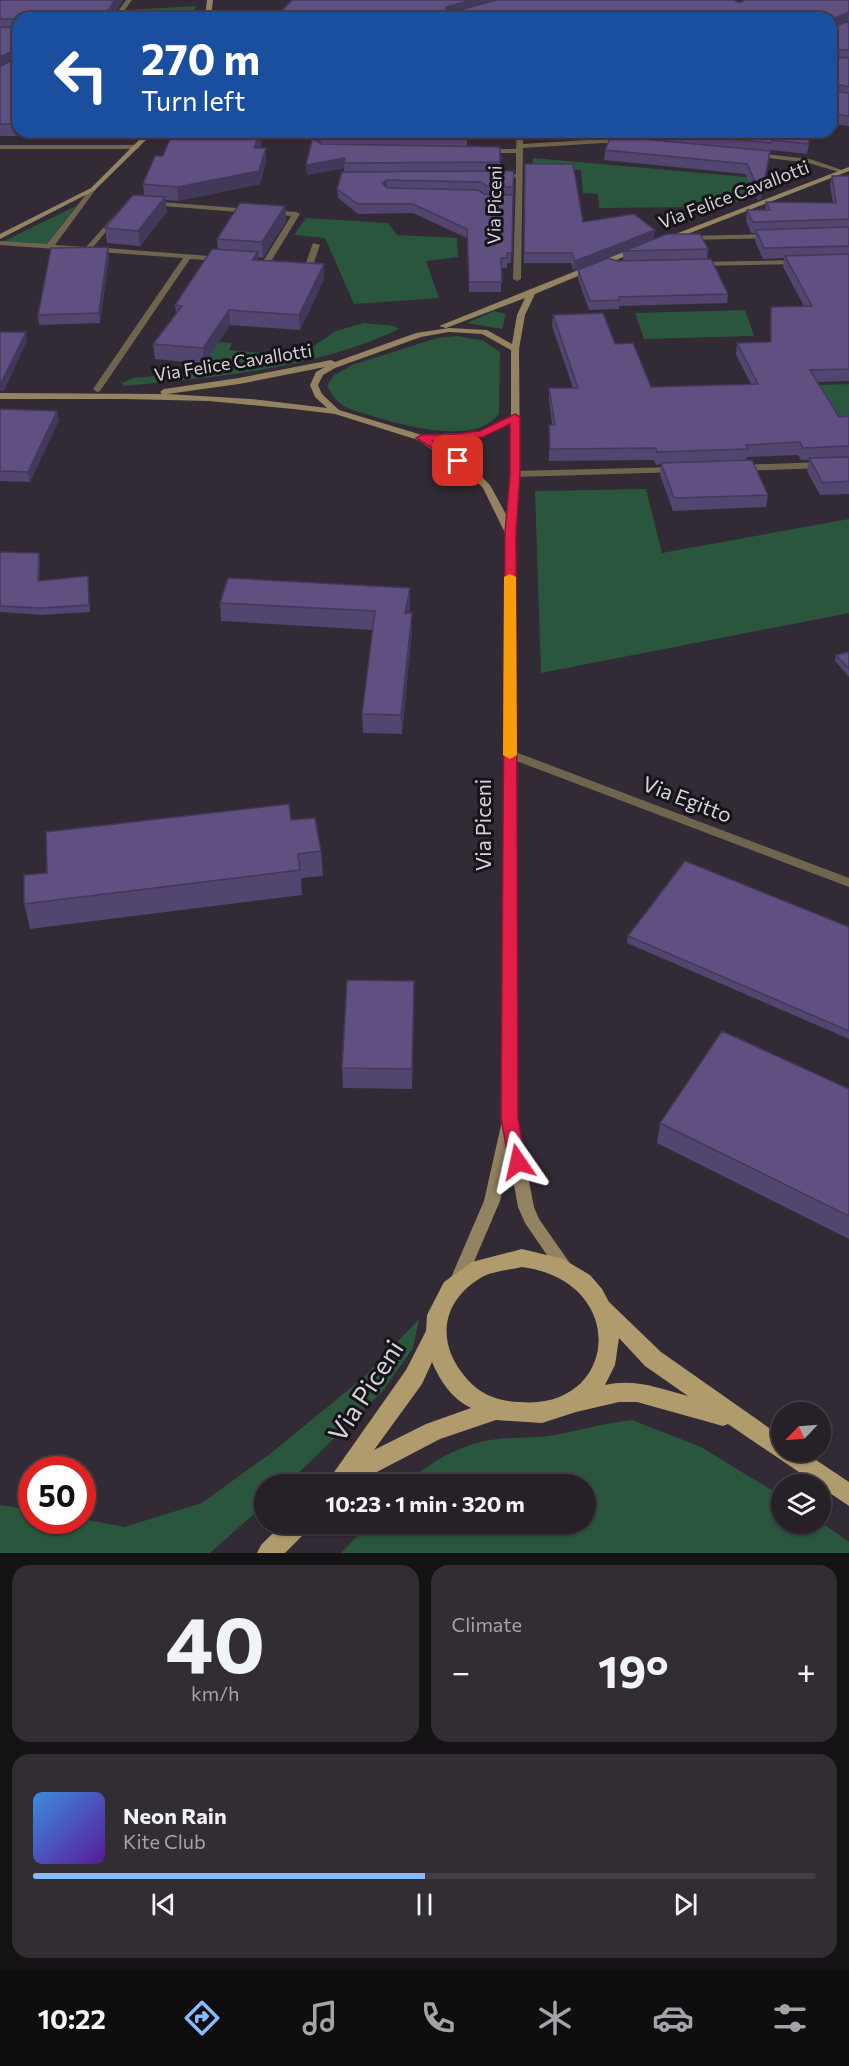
<!DOCTYPE html>
<html lang="en">
<head>
<meta charset="utf-8">
<style>
	:root { --surface:#262027; --page:#322d33; --text:#f1f3f6; --muted:#a4a3a7; --line:#423e44; --accent:#86bbfb }
	body { margin:0; font-family:Commissioner,sans-serif; background:var(--page); color:var(--text); height:100vh; display:flex; flex-direction:column; font-size:22px; white-space:nowrap }
	* { box-sizing:border-box; margin:0 }
	p { font-size:20px; color:var(--muted) }
	.icon { flex:none; width:33px; height:33px; fill:none; stroke:currentColor; stroke-width:2; stroke-linecap:round; stroke-linejoin:round }
	.map { position:relative; height:1553px; overflow:hidden }
	.drawer { display:flex; flex-direction:column; gap:12px; padding:12px; background:#151215; flex:1 }
	.drawer>* { flex:none }
	.hud { position:absolute; left:12px; top:12px; width:825px; height:126px; border-radius:18px; box-shadow:0 2px 4px #0004,0 0 0 2px var(--line); background:#1a4fa0; color:#fff; overflow:hidden }
	.needle { width:39px; rotate:245deg }
	.tools { position:absolute; left:771px; top:1402px; display:grid; gap:12px }
	.tools a { display:grid; place-items:center; width:60px; height:60px; border-radius:50%; background:var(--surface); box-shadow:0 2px 4px #0004,0 0 0 2px var(--line); font-size:30px }
	.speed { position:absolute; left:18px; top:1456px; display:flex; gap:12px; font-size:30px; font-weight:700; text-align:center }
	.speed>* { display:grid; place-content:center; width:78px; height:78px; border-radius:50%; background:var(--surface); box-shadow:0 2px 4px #0004,0 0 0 2px var(--line); line-height:1 }
	.speed .limit { border:9px solid #d22; background:#fff; color:#111 }
	.pin { position:absolute; display:grid; place-items:center; width:51px; height:51px; color:#fff; margin:-26px; border-radius:12px; box-shadow:0 3px 9px #0006 }
	.me { position:absolute; width:66px; margin:-33px; rotate:349deg; stroke-linejoin:round; filter:drop-shadow(0 0 4px #0008) }
	.turn { display:flex; align-items:center; gap:21px; height:126px; padding:0 30px; font-size:27px }
	.turn .icon { width:78px; height:78px; stroke-width:2.5 }
	.turn b { display:block; font-size:42px; line-height:51px }
	.big { font-size:45px; font-weight:700; line-height:1.1 }
	.drawer .card { flex:1; display:flex; flex-direction:column; justify-content:center; gap:9px; min-width:0; padding:0 21px; border-radius:18px; background:var(--page) }
	.drawer .dial { align-items:center; gap:0 }
	.dial b { font-size:78px; line-height:1 }
	.song { display:flex; align-items:center; gap:18px }
	.cover { width:72px; height:72px; border-radius:9px; background:linear-gradient(135deg,hsl(210 70% 55%),hsl(270 70% 35%)) }
	.played { height:6px; border-radius:3px; background:linear-gradient(90deg,var(--accent) 50%,var(--line) 50%) }
	.keys { display:flex; justify-content:space-around; direction:ltr }
	.heat { display:flex; justify-content:space-between; align-items:center; font-size:33px; direction:ltr }
	.drawer .tiles { flex:1; display:grid; gap:12px; grid-template-columns:1fr 1fr }
	.card:last-child { grid-column:span 2 }
	.trip { position:absolute; left:254px; top:1474px; width:342px; height:60px; border-radius:30px; background:var(--surface); box-shadow:0 2px 4px #0004,0 0 0 2px var(--line); font-weight:700; line-height:60px; text-align:center }
	.dock { display:flex; height:96px; justify-content:space-around; align-items:center; background:#0f0d10; color:var(--muted) }
	.dock .icon { width:42px; height:42px }
	.dock .on { color:var(--accent) }
	.dock b { font-size:27px; color:var(--text) }
	.map>svg:first-child { display:block }
	.green { fill:#2a563d }
	.lines { fill:none; stroke-linecap:round; stroke-linejoin:round }
	.street { fill:#6f654e; fill-rule:evenodd }
	.secondary { fill:#948360; fill-rule:evenodd }
	.primary { fill:#b09b6d; fill-rule:evenodd }
	.wall { fill:#52456f }
	.shaded-wall { fill:#42385a }
	.building { fill:#5f5081; stroke:#42385a; stroke-width:1.5 }
	.route { fill:#e11d48; stroke:#92132f; stroke-width:1.5 }
	.slow { fill:#f59e0b }
	.labels { text-anchor:middle; stroke-width:6; stroke-linejoin:round; paint-order:stroke }
	.far-street-label { font-size:18px; fill:#d7d2d9; stroke:#171419 }
	.street-label { font-size:21px; fill:#d7d2d9; stroke:#171419 }
	.near-street-label { font-size:26px; fill:#d7d2d9; stroke:#171419 }
</style>
</head>
<body>
<div class="map">
<svg width="849" height="1553" viewBox="0 0 849 1553">
	<rect width="100%" height="100%" fill="#322a34"/>
	<path class="green" d="M196,6l-5,12 -60,-3 -3,3h-7l5,-8z
		M533,158l260,23 -56,21 -32,5 -106,1 -1,-14 -15,-1 -2,-23 -49,-3z
		M76,206l-30,39 -42,-4z
		M306,218l82,5 9,12 60,3 1,19 -32,4 13,37 -85,6 -29,-66 -31,-3z
		M745,310l9,26 -110,3 -9,-26z
		M494,311l12,3 -4,15 -35,-6z
		M364,323l30,3 5,3c-81,39 -186,49 -275,57l-2,-3 11,-5 61,-5 25,-31 13,1 -3,7 54,5 22,-3 31,-21z
		M458,336l26,5 16,11 -1,62c-24,32 -92,12 -124,3 -11,-4 -24,-6 -34,-13 -7,-5 -10,-11 -14,-19l7,-10 18,-10 85,-27z
		M849,384v33h-13l-19,-32z
		M646,489l16,64 187,-34v94l-308,60 -6,-182z
		M419,1319l-6,29 -31,44 -96,93h-22v20l-54,48h-210v-48l31,5 1,11 51,-2 41,8 78,-24 69,-50 93,-76z
		M632,1420l69,27 80,49 1,28h38l1,-2 28,20v11h-508l28,-29h216v-39h-179c23,-24 59,-43 93,-46 19,-2 37,-1 56,-4 26,-5 50,-12 77,-15z"/>
	<g class="lines">
		<path class="street" d="M126,0h6l-13,18h-6z
			M517,132h6v12l80,-5 24,4 -3,2 -21,-2 -80,5 -2,131 -4,2 -4,-2 3,-101h-17l-3,-2 3,-2h17v-21h-30l-3,-2 3,-2h30z
			M0,145h137l3,2 -3,2h-137z
			M755,153l55,6 35,12 -3,2 -33,-10 -56,-7v-2z
			M93,187l3,2 -41,56 31,2 28,-31 4,2 -25,29 129,10 4,2 -4,2 -32,-2 -90,132 -3,1 -4,-3 90,-131 -183,-13v-4l47,3 44,-56z
			M148,201l102,8 4,2 -4,2 -99,-8h-3z
			M267,210l29,2 4,2 -30,49 -4,2 -4,-2 29,-47 -21,-2h-3z
			M772,234h3v4l-88,2 -4,-2 4,-2z
			M313,243l7,2 -8,23 -18,-1v-4h12z
			M800,260l4,2 -1,2 -106,2 -4,-2 4,-2z
			M849,461v6l-110,4 -5,-3 5,-3z
			M677,467l5,3 -2,2 -165,5 -5,-3 5,-3z
			M510,750l339,128v9l-343,-130 -2,-3z"/>
		<path class="secondary" d="M207,0h6l-2,18h-6z
			M147,132h7l-59,58 -95,49v-5l91,-46z
			M849,167v4l-182,71 -7,-2z
			M633,248l7,2 -105,44 -10,21 -6,34 1,125 -5,59 1,584 18,90 5,12 35,50 -2,5 -6,2 -6,-2 -35,-51 -7,-16 -9,-50 -9,44 -36,84 -6,2 -6,-2 -2,-5 34,-79 18,-80 3,-588 -22,-45 -12,-12 -53,-36 -83,-26 -42,-5 -84,-8 -84,-2h-125v-6l162,1 -2,-2 4,-3 75,-11 92,-18 4,2 81,-29 33,-5 38,2 25,14 5,-29 8,-17 -79,30 -7,-2zM449,332l33,2 29,16v66l-30,16 -59,3 -83,-25 -17,-16 -4,-9 5,-10 12,-7 86,-31zM325,367l-9,5 -6,13 5,12 12,11 -76,-9 -84,-5 72,-10zM511,423l-1,51 -3,42 -17,-31 -13,-13 -46,-31 52,-4z"/>
		<path class="primary" d="M522,1249l41,10 27,16 12,14 7,13 52,50 121,85v15h22l45,30v24l-121,-82 -5,2 -86,-24h-18l-43,10 -34,11 -46,-3 -56,19 -88,46h-27l81,-115 20,-39 1,-16 17,-33 28,-20zM522,1267c108,14 97,144 -3,135 -21,-1 -38,-7 -52,-23 -32,-36 -26,-78 15,-102 11,-6 28,-7 40,-10zM619,1338l26,28 43,30c-29,-8 -54,-18 -83,-11l10,-20zM432,1362c8,19 20,37 39,46l-45,16 -52,26 48,-66z
			M282,1524h28l-4,8 -21,21h-28l4,-8z"/>
	</g>
	<path class="wall" d="M0,0h123l-12,18h-93v114h92l-5,5 -105,-1z
		M849,0v126l-16,-2 -1,12 -21,-1 -4,19 -36,-4 -10,49 -3,1 -13,-26 -141,-14 1,-10 10,-13v-5h216v-114z
		M314,132h153v14l33,1v24h14l-3,92h-4v5h-6v24h-32l-2,-54 -54,-25 -55,1 -20,-16 -1,-9 7,-17v-4l-37,7 -1,-10z
		M260,148h6v14l-6,22 -82,17 -13,-1 2,12 -27,34 -33,-3 -2,-15 39,-33 -1,-11 20,-28z
		M525,164l58,58 71,17 54,10 -1,10 21,35 -1,9 -108,3v3l-30,1 -11,-31v-9l39,-9h6v-9l-49,19 -3,-8h-47z
		M832,176h17v205l-32,1 22,35 10,-1v78l-29,1 -13,-24 2,-11h-8l-3,-5 -51,2 -1,3 22,35 -2,12 -93,4 -13,-36 1,-11 -5,1 -2,-5 -105,1v-36h3l-3,-25v-12h24l-21,-62 1,-11 62,29 36,43 100,-3 -15,-29 1,-12 33,-1v-24l1,-11 33,-1 -21,-39 1,-9 -21,1 -8,-18 1,-8h-5l-5,-12 1,-11h18l1,-8 67,1 -3,-17z
		M285,206l1,15 -23,37 -5,-1v3l66,19 -24,51 -70,-5 -26,39 -49,-5 -2,-15 23,-30 -1,-9 43,-56 -1,-10z
		M109,257l-9,66 -61,2 -1,-10z
		M0,409l57,2 2,9 -29,62 -30,-1z
		M0,552l40,7 -1,22 49,-5 2,36 -48,3 -42,-3z
		M410,588v19l-1,6 3,18 -10,103 -39,-1 -1,-19 11,-84 -152,-9 -1,-18z
		M849,652v25l-14,-16 1,-6z
		M291,820l30,31 2,25 -22,2 1,17 -272,34 -6,-25 23,-31z
		M849,927v112l-222,-96 1,-7z
		M414,981l-2,108 -69,-1 -1,-20z
		M849,1089v150l-192,-96 3,-20z"/>
	<path class="shaded-wall" d="M115,0h8l-12,18h-15z
		M471,0h30l-55,16 -1,-6 1,-3z
		M849,12l-1,9 -17,7 1,-9z
		M18,48v11l-18,10v-12z
		M104,132h6l-5,5z
		M260,132h6l-11,29 -1,-13z
		M321,135v10l-6,-5z
		M266,148v14l-6,22 -82,17 -1,-14z
		M770,151l-9,48 -3,1 1,-10z
		M345,158l-1,10 -37,7 -1,-10z
		M387,180v9l-5,-6z
		M165,197l2,15 -27,34 -2,-15z
		M285,206l1,15 -23,37 -1,-16z
		M655,230l-1,10 -30,11v1l-50,19 1,-10z
		M108,247l1,10 -9,66 -1,-10z
		M258,252v14l-6,-6z
		M324,264v15l-24,51 -1,-15z
		M229,310l1,15 -26,39 -1,-16z
		M26,332l1,9 -23,50h-4v-10z
		M57,411l2,9 -29,62 -2,-10z
		M39,553l1,6 -1,28 -1,-6z
		M410,588v19l-4,25 -1,-19z
		M412,613v18l-10,103 -1,-19z
		M414,981v20l-2,88v-20z"/>
	<path class="building" d="M0,0h115l-5,8 -14,10h-78v5l-1,-4h-17z
		M292,0h179l-25,7 -1,3 12,1 39,-11h238l5,3 6,-3h104v12l-17,7 -1,2v-3h-556z
		M849,21v29l-17,-1 -1,3v-26l2,1z
		M18,26v22l-18,9v-30l16,1z
		M18,48v76h-18v-57l18,-11z
		M831,56l1,1 17,1v29l-16,-4 -2,2z
		M831,91l18,2v23l-14,-2 -2,12h-2z
		M173,132h87l-6,16h12l-7,23 -82,16 -34,-3 12,-28h8z
		M314,132h153v5l-146,-2 -6,5 6,4 179,3v15l-156,1 1,-5 -39,7z
		M658,132h153l-3,12 -36,-4 -1,3z
		M611,136l159,15 -7,38 -4,1 -12,-26 -142,-14z
		M525,164h48l10,58 51,-8 21,16 -80,31 -3,-8h-48z
		M514,171l-1,16 -26,-1 -6,-4 -94,-2 -5,3 5,5 91,2 6,4 29,1 -1,58h-5v5h-6l1,24h-33l-2,-53 -54,-25h-55l-21,-15 5,-17z
		M832,176h17v43l-96,3 -6,-12h23l-4,-8 70,1z
		M133,195l32,2 -27,34 -33,-3z
		M240,203l45,3 -23,36 -45,-3z
		M849,227v19l-85,2 -8,-18z
		M667,234h33l8,15 -84,2z
		M108,247l-9,66 -61,2 13,-67z
		M212,249l46,3 -6,8 72,4 -25,51 -70,-5 -26,38 -50,-4 29,-38 -7,-1z
		M849,254v115l-39,1 29,47 10,-1v30l-46,2 -3,-6 -54,3 2,4 -91,3 -1,-4 -106,1 -1,-24h6l-6,-37h29l-25,-73 50,-2 12,31 18,-1 18,44 107,-3 -21,-41 34,-1v-35l41,-1 -27,-50z
		M608,258l9,3 94,-2 17,35 -109,3 1,3 -30,1 -12,-31z
		M0,332h26l-24,49h-2z
		M0,409l57,2 -29,61 -28,-1z
		M849,457v24l-26,2 -14,-25z
		M752,460l16,35 -94,3 -13,-35z
		M0,552l39,1 -1,28 50,-5 1,29 -49,3 -40,-2z
		M228,578l182,10 -5,25h7l-11,102 -39,-1 13,-103 -155,-8z
		M849,652v17l-13,-14z
		M289,804l2,16 24,-2 6,33 -23,3 2,16 -276,34v-29l23,-2 -1,-41z
		M685,861l164,66v104l-221,-95z
		M347,980l67,1 -2,88 -70,-1z
		M722,1031l127,58v127l-189,-93z"/>
	<path class="route" d="M515,414l5,3v57l-4,59 2,585 8,44 -2,5 -6,2 -7,-2 -2,-5 -8,-44 4,-585 5,-59v-50l-27,13 -50,4 29,18 1,2 -5,3 -42,-26 5,-3h24l35,-4z"/>
	<path class="slow" d="M510,574l6,3 1,178 -7,4 -7,-4 1,-178z"/>
	<g class="labels">
		<g class="far-street-label">
			<text transform="translate(734 195) rotate(-21)" y="6">Via Felice Cavallotti</text>
			<text transform="translate(495 205) rotate(-89)" y="6">Via Piceni</text>
			<text transform="translate(233 363) rotate(-9)" y="6">Via Felice Cavallotti</text>
		</g>
		<g class="street-label">
			<text transform="translate(687 800) rotate(21)" y="7">Via Egitto</text>
			<text transform="translate(484 825) rotate(-90)" y="7">Via Piceni</text>
		</g>
		<g class="near-street-label">
			<text transform="translate(366 1391) rotate(-57)" y="9">Via Piceni</text>
		</g>
	</g>
</svg>
<div class="tools">
<a><svg class="needle" viewBox="-14 -14 28 28"><path d="M0-13l5 13h-10z" fill="#e53935"/><path d="M0 13l5-13h-10z" fill="#a4a3a7"/></svg></a>
<a><svg class="icon" aria-label="layers" viewBox="0 0 24 24"><path d="M12 4l9 5-9 5-9-5zM3 14l9 5 9-5"/></svg></a>
</div>
<div class="speed"><div class="limit">50</div></div>
<div class="pin" style="left:458px;top:461px;background:#d93025"><svg class="icon" aria-label="arrive" viewBox="0 0 24 24"><path d="M6 21V4h12l-3 4 3 4H6"/></svg></div>
<svg class="me" style="left:518px;top:1162px" viewBox="-20 -20 40 40"><path d="M0-17L14 15 0 8-14 15z" fill="#e11d48" stroke="#fff" stroke-width="4"/></svg>
<div class="trip">10:23 · 1 min · 320 m</div>
<div class="hud">
<div class="turn"><svg class="icon" aria-label="left" viewBox="0 0 24 24"><path d="M17 20v-9H6M10 6l-5 5 5 5"/></svg><div><b>270 m</b>Turn left</div></div>
</div>
</div>
<section class="drawer">
<div class="tiles">
<div class="card dial"><b>40</b><p>km/h</p></div>
<div class="card"><p>Climate</p>
<div class="heat"><a>−</a><b class="big">19°</b><a>+</a></div>
</div>
<div class="card">
<div class="song"><i class="cover"></i><div><b>Neon Rain</b><p>Kite Club</p></div></div>
<div class="played"></div>
<div class="keys"><svg class="icon" aria-label="previous" viewBox="0 0 24 24"><path d="M18 5L8 12l10 7zM5 5v14"/></svg><svg class="icon" aria-label="pause" viewBox="0 0 24 24"><path d="M8 5v14M16 5v14"/></svg><svg class="icon" aria-label="next" viewBox="0 0 24 24"><path d="M6 5l10 7-10 7zM19 5v14"/></svg></div>
</div>
</div>
</section>
<nav class="dock">
<b>10:22</b>
<svg class="icon on" aria-label="directions" viewBox="0 0 24 24"><path d="M12 3l9 9-9 9-9-9zM9 14v-3h6M13 9l2 2-2 2"/></svg>
<svg class="icon" aria-label="music" viewBox="0 0 24 24"><path d="M9 18V5l10-2v13"/><circle cx="6" cy="18" r="3"/><circle cx="16" cy="16" r="3"/></svg>
<svg class="icon" aria-label="phone" viewBox="0 0 24 24"><path d="M5 4h4l2 5-3 2q2 4 5 5l2-3 5 2v4C11 20 4 13 5 4z"/></svg>
<svg class="icon" aria-label="climate" viewBox="0 0 24 24"><path d="M12 3v18M4 7l16 10M4 17L20 7"/></svg>
<svg class="icon" aria-label="car" viewBox="0 0 24 24"><path d="M5 17H2v-5l4-1 3-4h7l3 4 3 1v5h-3M9 17h6M6 11h13"/><circle cx="7" cy="17" r="2"/><circle cx="17" cy="17" r="2"/></svg>
<svg class="icon" aria-label="filters" viewBox="0 0 24 24"><path d="M4 7h16M4 17h16"/><circle cx="9" cy="7" r="2"/><circle cx="15" cy="17" r="2"/></svg>
</nav>
</body>
</html>
